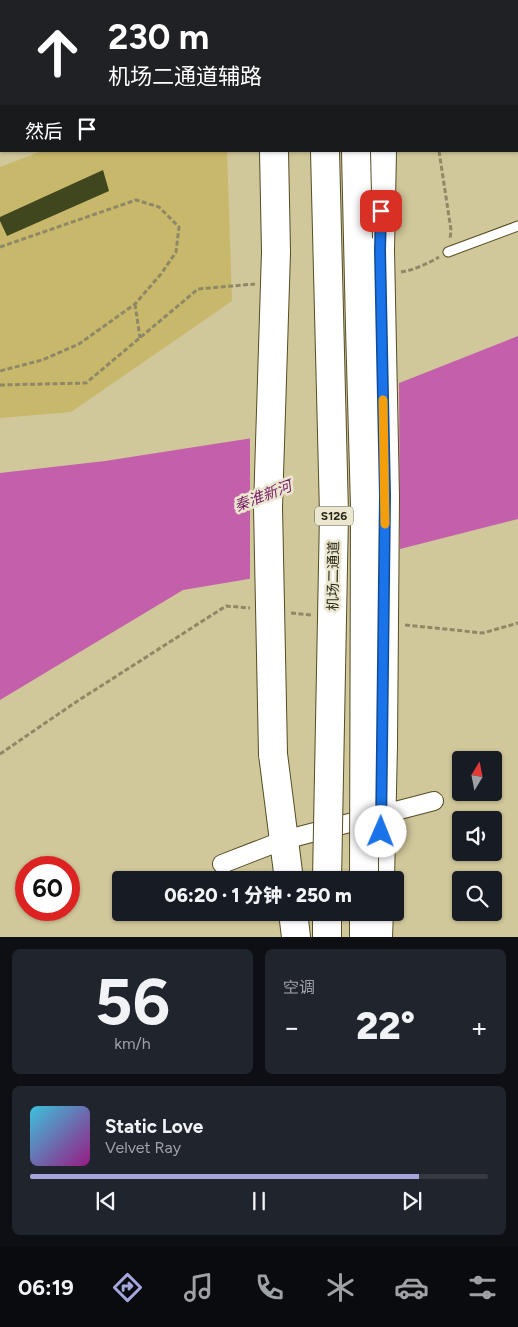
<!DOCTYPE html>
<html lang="zh">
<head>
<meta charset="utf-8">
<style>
	:root { --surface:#171b24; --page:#20242c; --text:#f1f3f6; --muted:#9ea1a6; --line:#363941; --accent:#a6a6dd }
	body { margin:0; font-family:Figtree,"Noto Sans SC",sans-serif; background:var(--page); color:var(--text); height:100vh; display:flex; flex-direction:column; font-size:19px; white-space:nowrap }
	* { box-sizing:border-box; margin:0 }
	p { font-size:16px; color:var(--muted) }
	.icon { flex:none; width:28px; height:28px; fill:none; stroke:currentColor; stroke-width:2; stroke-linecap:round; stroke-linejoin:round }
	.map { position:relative; height:937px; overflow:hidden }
	.side { display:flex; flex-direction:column; gap:12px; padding:12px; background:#0d0f14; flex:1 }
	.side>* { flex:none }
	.hud { position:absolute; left:0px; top:0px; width:519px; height:152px; box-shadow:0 1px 4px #0004; background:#202124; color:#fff; overflow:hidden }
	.needle { width:32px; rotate:10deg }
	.fabs { position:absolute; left:452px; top:751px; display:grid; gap:10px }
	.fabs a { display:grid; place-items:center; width:50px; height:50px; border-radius:5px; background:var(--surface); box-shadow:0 1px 4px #0004; font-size:25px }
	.speed { position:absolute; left:15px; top:856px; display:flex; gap:10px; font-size:25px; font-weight:700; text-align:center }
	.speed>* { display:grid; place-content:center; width:65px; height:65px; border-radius:50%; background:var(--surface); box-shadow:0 1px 4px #0004; line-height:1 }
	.speed .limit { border:8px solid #d22; background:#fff; color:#111 }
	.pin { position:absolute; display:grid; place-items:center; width:42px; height:42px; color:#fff; margin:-21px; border-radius:10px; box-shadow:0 2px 8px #0006 }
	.me { position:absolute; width:55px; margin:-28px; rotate:1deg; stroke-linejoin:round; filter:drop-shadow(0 0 4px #0008) }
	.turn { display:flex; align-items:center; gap:18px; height:105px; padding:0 25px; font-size:22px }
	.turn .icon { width:65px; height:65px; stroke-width:2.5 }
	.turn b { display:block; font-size:35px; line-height:42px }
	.then { display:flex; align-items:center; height:48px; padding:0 25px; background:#0003; gap:10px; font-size:19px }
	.big { font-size:38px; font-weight:800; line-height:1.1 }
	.side .widget { flex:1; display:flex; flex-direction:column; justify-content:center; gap:8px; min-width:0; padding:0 18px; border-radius:8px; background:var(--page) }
	.side .dial { align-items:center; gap:0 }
	.dial b { font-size:65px; line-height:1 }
	.song { display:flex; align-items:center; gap:15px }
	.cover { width:60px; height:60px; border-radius:8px; background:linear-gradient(135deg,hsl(190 70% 55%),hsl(310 70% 35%)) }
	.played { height:5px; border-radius:2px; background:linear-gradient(90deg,var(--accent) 85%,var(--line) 85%) }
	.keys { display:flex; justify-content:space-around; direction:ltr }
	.heat { display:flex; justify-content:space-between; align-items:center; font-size:28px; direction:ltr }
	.side .tiles { flex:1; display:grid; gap:12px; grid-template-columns:1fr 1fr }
	.widget:last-child { grid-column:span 2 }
	.trip { position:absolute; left:112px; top:871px; width:292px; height:50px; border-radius:5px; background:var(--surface); box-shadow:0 1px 4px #0004; font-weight:800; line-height:50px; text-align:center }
	.dock { display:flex; height:80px; justify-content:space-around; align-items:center; background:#090b0e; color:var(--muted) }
	.dock .icon { width:35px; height:35px }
	.dock .active { color:var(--accent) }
	.dock b { font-size:22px; color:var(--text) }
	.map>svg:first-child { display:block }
	.green { fill:#c8b86b }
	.water { fill:#c45fab }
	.pier { fill:#d0c79a }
	.building { fill:#40471e }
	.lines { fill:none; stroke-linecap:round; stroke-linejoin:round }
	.service-casing { stroke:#554d24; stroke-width:11 }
	.minor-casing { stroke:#554d24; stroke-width:20 }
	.tertiary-casing { stroke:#554d24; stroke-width:25 }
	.primary-casing { stroke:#554d24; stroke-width:30 }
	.trunk-casing { stroke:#554d24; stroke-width:30 }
	.path { stroke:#8f8866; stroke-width:3; stroke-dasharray:5 2.5; stroke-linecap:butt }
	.service { stroke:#fff; stroke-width:9 }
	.minor { stroke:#fff; stroke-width:18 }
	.tertiary { stroke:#fff; stroke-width:22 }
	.primary { stroke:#fff; stroke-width:28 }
	.trunk { stroke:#fff; stroke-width:28 }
	.primary-bridge-casing { stroke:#554d24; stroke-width:30; stroke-linecap:butt }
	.trunk-bridge-casing { stroke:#554d24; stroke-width:30; stroke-linecap:butt }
	.primary-bridge { stroke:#fff; stroke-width:28 }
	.trunk-bridge { stroke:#fff; stroke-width:28 }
	.route-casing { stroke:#114b97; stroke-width:12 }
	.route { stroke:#1a73e8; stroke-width:9 }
	.slow { stroke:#f59e0b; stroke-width:9 }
	.labels { text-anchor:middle; stroke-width:5; stroke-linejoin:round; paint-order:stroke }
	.shield { fill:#ebe7d1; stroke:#65614e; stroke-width:1 }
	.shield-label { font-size:12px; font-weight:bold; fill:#2b2716 }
	.street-label { font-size:14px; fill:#2b2716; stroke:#ebe7d1 }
	.water-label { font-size:15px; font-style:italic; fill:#791d65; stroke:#ebe7d1 }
</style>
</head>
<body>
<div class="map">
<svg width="518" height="937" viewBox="0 0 518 937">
	<rect width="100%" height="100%" fill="#d0c79a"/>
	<path class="green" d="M42,151h185l5,150 -161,111 -71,6v-251z"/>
	<path class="water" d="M518,336v183l-169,43 -166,28 -183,110v-227l105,-12 160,-25z"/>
	<path class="pier" d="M399,380l1,171 -51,13 -99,17v-146l14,-2z"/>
	<path class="building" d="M103,170l6,21 -102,45 -7,-15v-4z"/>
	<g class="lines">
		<g class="service-casing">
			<path id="service" d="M448,252l70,-26"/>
		</g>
		<g class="minor-casing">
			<path id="minor" d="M222,864l62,-24 150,-39"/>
		</g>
		<g class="tertiary-casing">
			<path id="tertiary" d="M0,99h1
				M0,131l1,-1"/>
		</g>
		<g class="primary-casing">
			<path id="primary" d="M268,0v1
				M386,1v-1
				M274,151l2,101
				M380,250l2,-99
				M273,754l16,126
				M380,880l3,-135
				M293,912l3,25
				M378,937l1,-25"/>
		</g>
		<g class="trunk-casing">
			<path id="trunk" d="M326,1v-1
				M362,1v-1
				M327,937v-25
				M364,937v-25"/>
		</g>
		<path class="path" d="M410,1l1,-1
			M439,151l12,79 -1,9
			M0,247l136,-47 23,7 20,20 -3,25 -15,22 -26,30 -56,40 -37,16 -42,11
			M401,272c13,-2 26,-8 38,-15
			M135,304l5,34
			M0,385l86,-2 112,-94 57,-5
			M291,613l21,2
			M405,625l78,8 35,-10
			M0,754l76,-52 150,-96 24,2"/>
		<use href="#service" class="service"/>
		<use href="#minor" class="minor"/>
		<use href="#tertiary" class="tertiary"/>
		<use href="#primary" class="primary"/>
		<use href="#trunk" class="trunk"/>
		<g class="primary-bridge-casing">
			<path id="primary-bridge" d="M380,250l5,246 -2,249
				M273,754l-5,-247 8,-255"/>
		</g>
		<g class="trunk-bridge-casing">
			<path id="trunk-bridge" d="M325,151l9,363 -7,366
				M356,151l4,176 5,180 -1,373"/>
		</g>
		<use href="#primary-bridge" class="primary-bridge"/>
		<use href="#trunk-bridge" class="trunk-bridge"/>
	</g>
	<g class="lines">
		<g class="route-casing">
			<path id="route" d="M381,211l-1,39 5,246 -4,336"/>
		</g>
		<use href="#route" class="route"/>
		<path class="slow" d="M383,400l2,124"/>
	</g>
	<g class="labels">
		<rect class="shield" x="315" y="506.5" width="38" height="19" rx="4"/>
		<g class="shield-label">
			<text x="334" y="520">S126</text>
		</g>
		<g class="street-label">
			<text transform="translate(333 576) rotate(-89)" y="5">机场二通道</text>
		</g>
		<g class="water-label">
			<text transform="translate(263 496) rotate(-21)" y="5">秦淮新河</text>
		</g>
	</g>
</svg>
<div class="fabs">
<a><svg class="needle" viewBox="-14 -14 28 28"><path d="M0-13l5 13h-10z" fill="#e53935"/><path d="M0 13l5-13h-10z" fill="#9ea1a6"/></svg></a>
<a><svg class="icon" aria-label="sound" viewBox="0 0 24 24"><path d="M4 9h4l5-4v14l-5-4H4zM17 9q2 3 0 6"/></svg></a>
<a><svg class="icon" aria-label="search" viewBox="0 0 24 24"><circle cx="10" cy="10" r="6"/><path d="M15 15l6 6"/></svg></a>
</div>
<div class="speed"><div class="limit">60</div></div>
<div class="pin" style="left:381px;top:211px;background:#d93025"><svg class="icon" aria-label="arrive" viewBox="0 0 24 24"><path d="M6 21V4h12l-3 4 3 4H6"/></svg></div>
<svg class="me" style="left:381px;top:832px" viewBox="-20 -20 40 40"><circle r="19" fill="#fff"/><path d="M0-13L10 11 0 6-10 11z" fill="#1a73e8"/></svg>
<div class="trip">06:20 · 1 分钟 · 250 m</div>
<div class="hud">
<div class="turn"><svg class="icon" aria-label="ahead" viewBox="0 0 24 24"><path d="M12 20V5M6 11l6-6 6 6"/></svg><div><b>230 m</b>机场二通道辅路</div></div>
<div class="then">然后<svg class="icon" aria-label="arrive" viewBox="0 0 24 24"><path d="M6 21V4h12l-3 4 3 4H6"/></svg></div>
</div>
</div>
<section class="side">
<div class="tiles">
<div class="widget dial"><b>56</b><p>km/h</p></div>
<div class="widget"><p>空调</p>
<div class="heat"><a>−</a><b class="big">22°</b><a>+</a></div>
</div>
<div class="widget">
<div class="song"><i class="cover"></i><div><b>Static Love</b><p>Velvet Ray</p></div></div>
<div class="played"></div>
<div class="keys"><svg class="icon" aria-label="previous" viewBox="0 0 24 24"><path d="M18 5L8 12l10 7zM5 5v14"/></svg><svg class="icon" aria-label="pause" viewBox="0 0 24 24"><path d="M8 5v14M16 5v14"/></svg><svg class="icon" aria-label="next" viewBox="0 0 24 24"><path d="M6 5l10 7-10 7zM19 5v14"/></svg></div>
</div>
</div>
</section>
<nav class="dock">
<b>06:19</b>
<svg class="icon active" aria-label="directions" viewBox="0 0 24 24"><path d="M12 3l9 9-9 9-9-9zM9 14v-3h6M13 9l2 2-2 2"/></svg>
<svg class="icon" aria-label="music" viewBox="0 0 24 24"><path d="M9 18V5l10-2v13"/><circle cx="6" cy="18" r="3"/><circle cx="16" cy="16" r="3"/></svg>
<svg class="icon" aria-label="phone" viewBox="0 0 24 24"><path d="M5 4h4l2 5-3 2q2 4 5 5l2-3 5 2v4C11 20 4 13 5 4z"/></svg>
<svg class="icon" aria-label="climate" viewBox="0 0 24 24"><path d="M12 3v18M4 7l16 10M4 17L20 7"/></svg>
<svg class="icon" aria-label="car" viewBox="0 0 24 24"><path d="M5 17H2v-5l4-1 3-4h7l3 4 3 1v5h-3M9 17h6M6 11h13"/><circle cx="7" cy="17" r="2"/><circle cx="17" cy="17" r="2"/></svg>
<svg class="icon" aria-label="filters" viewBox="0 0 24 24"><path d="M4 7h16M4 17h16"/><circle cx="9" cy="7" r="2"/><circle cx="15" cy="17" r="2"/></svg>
</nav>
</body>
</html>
